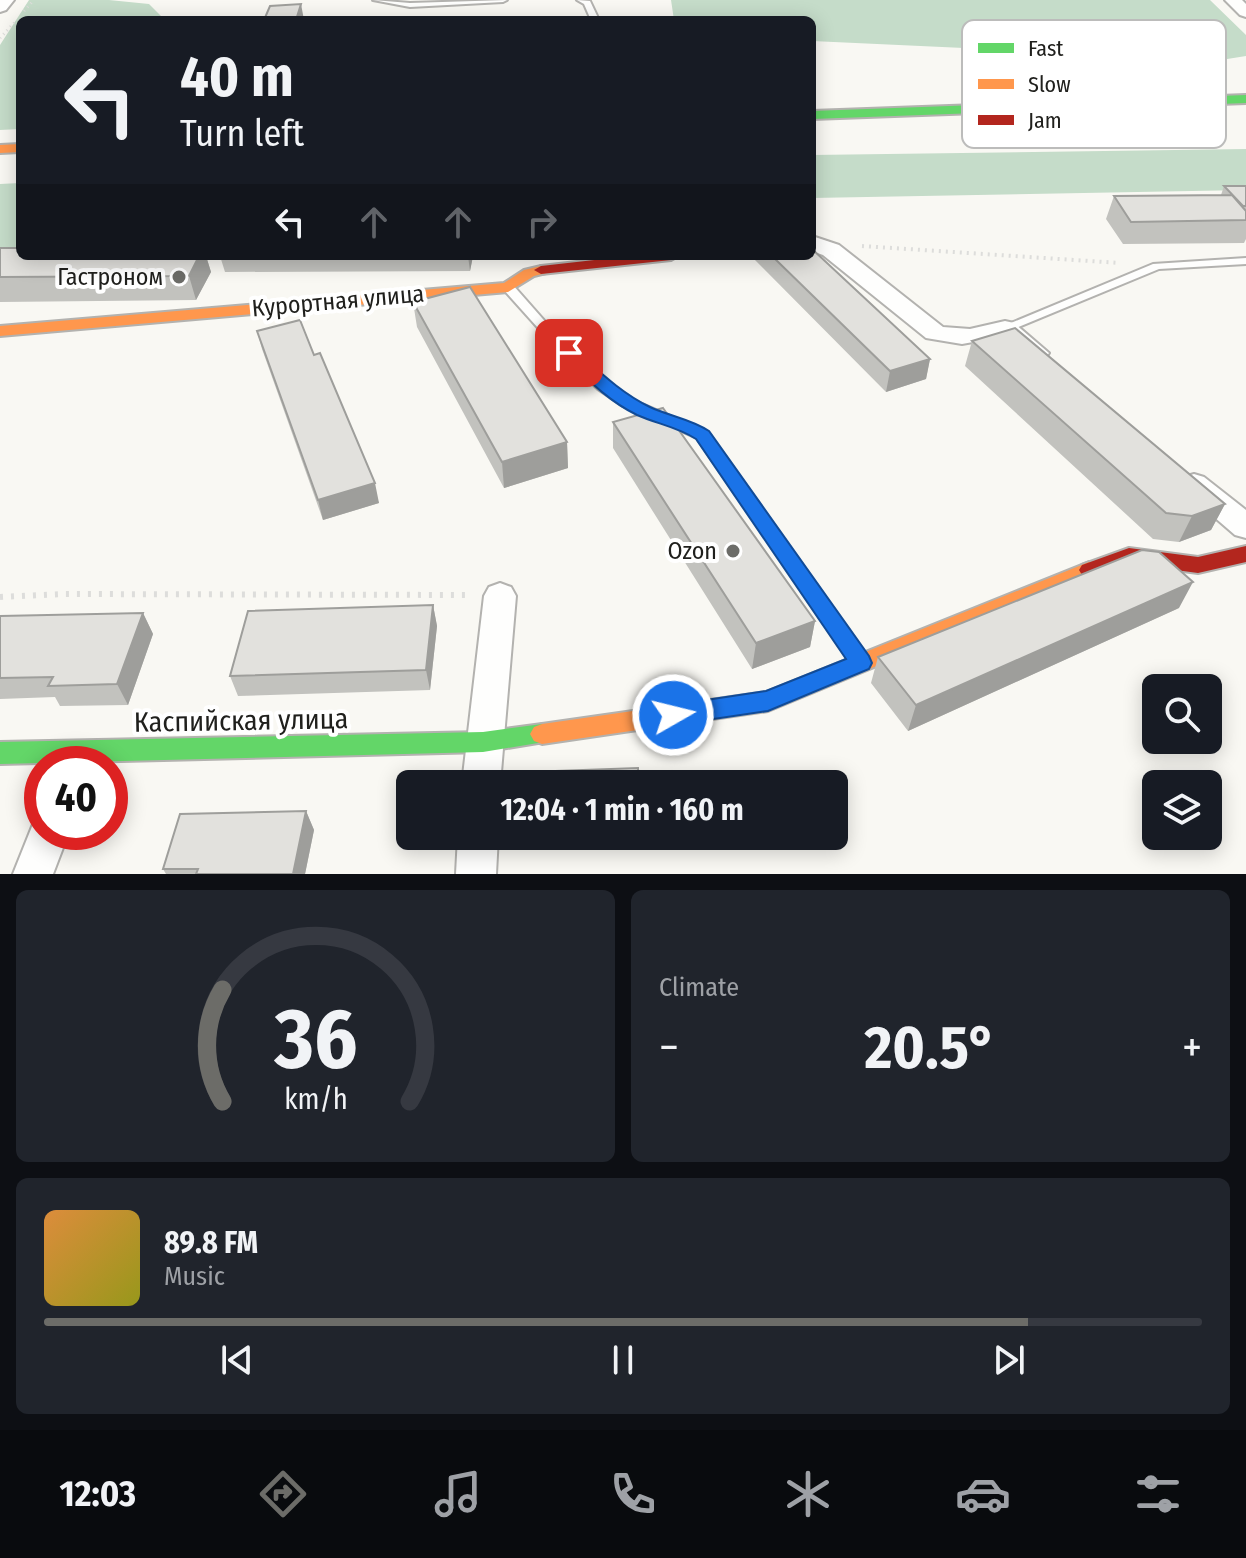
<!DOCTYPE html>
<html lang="en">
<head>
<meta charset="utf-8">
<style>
	:root { --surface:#171b24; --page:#20242c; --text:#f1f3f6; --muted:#9ea1a6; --line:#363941; --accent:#6c6c68 }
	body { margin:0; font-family:"Fira Sans Condensed",sans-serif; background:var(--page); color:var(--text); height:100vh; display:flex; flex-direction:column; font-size:30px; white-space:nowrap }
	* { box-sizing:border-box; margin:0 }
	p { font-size:26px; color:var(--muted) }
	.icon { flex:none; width:44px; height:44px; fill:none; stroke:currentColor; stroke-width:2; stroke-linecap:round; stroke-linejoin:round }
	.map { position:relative; height:874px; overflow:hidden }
	.drawer { display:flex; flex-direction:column; gap:16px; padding:16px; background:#0d0f14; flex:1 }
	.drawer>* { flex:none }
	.top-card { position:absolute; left:16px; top:16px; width:800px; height:244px; border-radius:12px; box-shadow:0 4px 20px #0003; background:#171b24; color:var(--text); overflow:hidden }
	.controls { position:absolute; left:1142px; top:674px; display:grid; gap:16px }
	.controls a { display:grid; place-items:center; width:80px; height:80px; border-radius:12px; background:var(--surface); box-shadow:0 4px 20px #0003; font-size:40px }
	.speed { position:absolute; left:24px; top:746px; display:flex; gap:16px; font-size:40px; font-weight:700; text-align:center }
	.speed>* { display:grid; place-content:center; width:104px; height:104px; border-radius:50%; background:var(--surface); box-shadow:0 4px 20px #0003; line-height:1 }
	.speed .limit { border:12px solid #d22; background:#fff; color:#111 }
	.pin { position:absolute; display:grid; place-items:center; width:68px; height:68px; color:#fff; margin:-34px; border-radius:16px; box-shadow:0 4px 12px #0006 }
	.me { position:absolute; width:88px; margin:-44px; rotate:82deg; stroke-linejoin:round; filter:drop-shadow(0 0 6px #0008) }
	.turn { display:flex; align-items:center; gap:28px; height:168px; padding:0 32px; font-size:36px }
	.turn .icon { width:104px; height:104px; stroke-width:2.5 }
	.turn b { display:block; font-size:56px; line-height:68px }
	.lanes { display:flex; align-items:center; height:76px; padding:0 32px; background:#0003; justify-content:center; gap:40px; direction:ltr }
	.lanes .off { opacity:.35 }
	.big { font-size:60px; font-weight:700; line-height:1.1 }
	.drawer .widget { flex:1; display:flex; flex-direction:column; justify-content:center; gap:12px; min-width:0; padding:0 28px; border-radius:12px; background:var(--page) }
	.drawer .dial { align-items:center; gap:0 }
	.dial svg { height:208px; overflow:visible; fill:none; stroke:var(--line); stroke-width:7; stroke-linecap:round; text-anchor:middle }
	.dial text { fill:var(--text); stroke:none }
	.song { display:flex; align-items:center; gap:24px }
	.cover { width:96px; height:96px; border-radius:12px; background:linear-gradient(135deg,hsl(30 70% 55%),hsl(60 70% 35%)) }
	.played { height:8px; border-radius:4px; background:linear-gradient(90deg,var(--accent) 85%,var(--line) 85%) }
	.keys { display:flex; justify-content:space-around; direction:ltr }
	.heat { display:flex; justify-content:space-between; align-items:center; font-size:44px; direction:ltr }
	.drawer .tiles { flex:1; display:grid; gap:16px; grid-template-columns:1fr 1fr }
	.widget:last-child { grid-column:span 2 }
	.trip { position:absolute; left:396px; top:770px; width:452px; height:80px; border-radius:12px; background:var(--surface); box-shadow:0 4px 20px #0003; font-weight:700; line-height:80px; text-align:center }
	.menu { display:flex; height:128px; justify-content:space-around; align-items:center; background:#090b0e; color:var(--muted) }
	.menu .icon { width:56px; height:56px }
	.menu .active { color:var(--accent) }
	.menu b { font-size:36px; color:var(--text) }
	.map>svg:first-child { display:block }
	.forest { fill:#c5dcc9 }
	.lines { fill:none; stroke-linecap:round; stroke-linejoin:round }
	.lane-casing { stroke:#b3b2af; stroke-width:4 }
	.street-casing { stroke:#b3b2af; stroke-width:4 }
	.fast-casing { stroke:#b3b2af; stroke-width:4 }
	.slow-casing { stroke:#b3b2af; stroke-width:4 }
	.jam-casing { stroke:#b3b2af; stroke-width:4 }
	.path-far2 { stroke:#dddddb; stroke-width:3; stroke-dasharray:1 4; stroke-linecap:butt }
	.path-far1 { stroke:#dddddb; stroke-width:4; stroke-dasharray:2 5; stroke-linecap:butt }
	.path { stroke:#dddddb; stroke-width:6; stroke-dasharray:3 8; stroke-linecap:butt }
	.lane { fill:#fefefd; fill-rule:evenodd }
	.street { fill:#fefefd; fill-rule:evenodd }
	.fast { fill:#63d668; fill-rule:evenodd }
	.slow { fill:#ff974d; fill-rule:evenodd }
	.jam { fill:#b3261e; fill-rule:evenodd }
	.wall { fill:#c2c2be }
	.shaded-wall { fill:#9e9e9b }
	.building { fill:#e2e1dd; stroke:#9e9e9b; stroke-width:2 }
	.route { fill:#1a73e8; stroke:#114b97; stroke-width:2 }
	.poi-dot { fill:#6c6c68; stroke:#fff; stroke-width:3 }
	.labels { text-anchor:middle; stroke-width:8; stroke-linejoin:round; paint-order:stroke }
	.poi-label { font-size:24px; fill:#20201d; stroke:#fff; text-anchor:end }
	.street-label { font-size:24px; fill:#20201d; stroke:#fff }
	.near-street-label { font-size:28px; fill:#20201d; stroke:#fff }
	.key { fill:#fff; stroke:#bcbcbb; stroke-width:2 }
	.key-label { font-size:22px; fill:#20201d }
</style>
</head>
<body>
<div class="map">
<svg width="1246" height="874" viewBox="0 0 1246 874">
	<rect width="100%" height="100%" fill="#f9f8f3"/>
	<path class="forest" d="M29,0h80l40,4 16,16h-145v109l-20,1v-85z
		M671,0h539l36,35v21l-25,4 -409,-19v-21h-138z
		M1246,149v41l-434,8v-43z
		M20,183v73l-20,7v-79z"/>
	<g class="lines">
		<g class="lane-casing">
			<path id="lane" d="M373,0l37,3 97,-3 -4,2 -93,5z
				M577,0l13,1 9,19h-8l-7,-16z
				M1246,258v6l-87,5 -150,62h-8l-2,-3 154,-64z
				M508,283l4,1 52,59 43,40 26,17 74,32 159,224 3,5 -3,5 -6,2 -6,-2 -157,-228 -74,-32 -25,-17 -42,-41 -52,-58v-6z"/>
		</g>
		<g class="street-casing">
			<path id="street" d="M0,0h14l-8,10 -6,2z
				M1225,0h17l4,4v13l-6,-2z
				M812,236l27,9 104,82 27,2 35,-8 9,2 35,30 -4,6h-18l-26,-22 -39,7 -36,-6 -103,-83 -11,-4z
				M1194,474l10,3 42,33v28l-11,-3 -51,-44 -5,-7 5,-7z
				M500,583l11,4 5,9 -16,188h-38l22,-188 5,-9z
				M42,816v16h27l-16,42h-40l22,-55z
				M458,836h40l-2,38h-40z"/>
		</g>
		<g class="fast-casing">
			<path id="fast" d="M1246,95v8l-434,16v-8z
				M542,724l8,3 4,7 -4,7 -67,11 -483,12v-22l483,-10z"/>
		</g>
		<g class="slow-casing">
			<path id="slow" d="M20,144v8l-20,1v-8z
				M541,266l7,4 -2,3 -12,3 -26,16 -508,44v-10l504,-43 20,-13z
				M1089,562l7,3 3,5 -3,5 -328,136 -226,33 -8,-3 -4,-7 4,-7 8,-3 224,-32z"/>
		</g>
		<g class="jam-casing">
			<path id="jam" d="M630,256h48l-7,4 -130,14 -7,-4 7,-4z
				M1246,546v16l-48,11 -68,-9 -41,14 -7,-3 -3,-5 3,-5 47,-17 69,9z"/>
		</g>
		<path class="path-far2" d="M24,11l10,-11
			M0,38l15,-16"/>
		<path class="path-far1" d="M862,246l258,17"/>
		<path class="path" d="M0,597l63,-3 408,1"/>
		<use href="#lane" class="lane"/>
		<use href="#street" class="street"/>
		<use href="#fast" class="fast"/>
		<use href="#slow" class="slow"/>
		<use href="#jam" class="jam"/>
	</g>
	<path class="wall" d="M1224,186h22v53l-2,4 -121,1 -17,-25 8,-23 107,-1z
		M0,248l20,8h186l5,16 -15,28 -196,2z
		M220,256h253l-3,15 -245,1z
		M751,256h61l118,103 -4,20 -40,13z
		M413,302l154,140 1,26 -64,20 -87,-161z
		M257,331l57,24 65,148 -56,17 -61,-171z
		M972,341l253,163 -14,26 -32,12 -26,-3 -188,-173z
		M613,422l202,199 -5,26 -58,22 -139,-221z
		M433,605l4,21 -7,64 -192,6 -8,-20z
		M1179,608l-271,123 -37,-48 7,-26z
		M143,613l10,21 -25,71 -68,1 -5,-9 -55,2v-83z
		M306,811l8,19 -9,44h-139l-3,-5z"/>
	<path class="shaded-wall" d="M301,4l3,16h-8z
		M199,256h7l5,16 -15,28 -7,-24z
		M468,256h5l-3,15z
		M930,359l-4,20 -40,13 4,-21z
		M567,442l1,26 -64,20 -2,-26z
		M375,483l4,20 -56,17 -5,-20z
		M1225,504l-14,26 -32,12 13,-26z
		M1193,582l-14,26 -271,123 8,-26z
		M433,605l4,21 -7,64 -4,-20z
		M143,613l10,21 -25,71 -11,-21z
		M815,621l-5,26 -58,22 4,-26z
		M306,811l8,19 -9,44h-12z"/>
	<path class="building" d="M301,4l-5,16h-32l6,-14z
		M1224,186h22v20h-3z
		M1232,195l14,16v9l-115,2 -17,-26z
		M0,248h20v8h179l-10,20 -189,1z
		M812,249l118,110 -40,12 -118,-115h40z
		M470,287l97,155 -65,20 -89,-160z
		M300,320l14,35 6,-2 55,130 -57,17 -61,-169z
		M1015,328l210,176 -33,12 -26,-3 -194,-172z
		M663,408l152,213 -59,22 -143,-221z
		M1142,550l17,2 34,30 -277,123 -38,-48z
		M433,605l-7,65 -196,6 18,-65z
		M143,613l-26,71 -69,2 5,-9 -53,1v-62z
		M638,768l1,16h-83v-13z
		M306,811l-13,63h-97l2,-5h-35l17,-55z"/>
	<path class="route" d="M569,348l5,1c25,22 47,44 76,58 19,9 41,12 59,24l160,225 3,7 -3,6 -101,42 -95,14 -8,-3 -4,-7 4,-7 8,-3 93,-14 80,-32 -150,-220c-18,-12 -39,-15 -59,-24 -29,-14 -51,-37 -74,-59l-3,-3z"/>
	<g class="poi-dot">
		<circle cx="179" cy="277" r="8"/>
		<circle cx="733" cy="551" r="8"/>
	</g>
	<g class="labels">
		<g class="poi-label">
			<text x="163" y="285">Гастроном</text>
			<text x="717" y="559">Ozon</text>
		</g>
		<g class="street-label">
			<text transform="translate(338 301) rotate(-5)" y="8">Курортная улица</text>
		</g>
		<g class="near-street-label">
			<text transform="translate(241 720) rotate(-1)" y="10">Каспийская улица</text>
		</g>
	</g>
	<rect x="962" y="20" width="264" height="128" rx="12" class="key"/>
	<rect x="978" y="43" width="36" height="10" fill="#63d668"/>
	<rect x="978" y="79" width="36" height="10" fill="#ff974d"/>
	<rect x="978" y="115" width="36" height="10" fill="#b3261e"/>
	<g class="key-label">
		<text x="1028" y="56">Fast</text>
		<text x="1028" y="92">Slow</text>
		<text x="1028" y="128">Jam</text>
	</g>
</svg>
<div class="controls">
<a><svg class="icon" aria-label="search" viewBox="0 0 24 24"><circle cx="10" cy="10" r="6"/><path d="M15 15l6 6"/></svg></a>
<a><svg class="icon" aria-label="layers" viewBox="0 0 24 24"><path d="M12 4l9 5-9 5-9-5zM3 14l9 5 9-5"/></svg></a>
</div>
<div class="speed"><div class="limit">40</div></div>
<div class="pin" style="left:569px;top:353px;background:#d93025"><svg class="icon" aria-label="arrive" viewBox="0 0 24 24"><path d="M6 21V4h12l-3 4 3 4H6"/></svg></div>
<svg class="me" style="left:673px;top:715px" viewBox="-20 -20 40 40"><circle r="17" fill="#1a73e8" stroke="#fff" stroke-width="3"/><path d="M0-11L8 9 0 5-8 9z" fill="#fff"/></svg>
<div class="trip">12:04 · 1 min · 160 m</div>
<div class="top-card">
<div class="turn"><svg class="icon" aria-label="left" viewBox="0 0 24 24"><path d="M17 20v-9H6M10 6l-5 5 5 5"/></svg><div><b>40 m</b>Turn left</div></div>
<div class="lanes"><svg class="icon" aria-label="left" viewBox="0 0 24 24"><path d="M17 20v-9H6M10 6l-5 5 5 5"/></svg><svg class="icon off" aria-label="ahead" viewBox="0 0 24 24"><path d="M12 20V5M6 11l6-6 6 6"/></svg><svg class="icon off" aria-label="ahead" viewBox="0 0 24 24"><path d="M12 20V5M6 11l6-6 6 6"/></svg><svg class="icon off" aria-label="right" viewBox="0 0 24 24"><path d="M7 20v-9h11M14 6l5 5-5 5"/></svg></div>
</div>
</div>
<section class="drawer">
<div class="tiles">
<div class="widget dial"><svg viewBox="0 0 100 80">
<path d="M14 69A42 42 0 1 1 86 69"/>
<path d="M14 69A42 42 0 0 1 14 26" stroke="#6c6c68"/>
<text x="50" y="56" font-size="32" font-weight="700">36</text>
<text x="50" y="72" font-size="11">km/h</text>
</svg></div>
<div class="widget"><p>Climate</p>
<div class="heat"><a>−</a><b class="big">20.5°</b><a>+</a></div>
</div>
<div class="widget">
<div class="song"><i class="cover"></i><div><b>89.8 FM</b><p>Music</p></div></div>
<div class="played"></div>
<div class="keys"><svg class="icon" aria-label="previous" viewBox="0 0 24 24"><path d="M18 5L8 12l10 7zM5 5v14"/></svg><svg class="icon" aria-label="pause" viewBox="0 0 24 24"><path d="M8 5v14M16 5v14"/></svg><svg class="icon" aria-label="next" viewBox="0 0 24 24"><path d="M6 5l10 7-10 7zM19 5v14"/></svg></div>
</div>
</div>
</section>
<nav class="menu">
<b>12:03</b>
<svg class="icon active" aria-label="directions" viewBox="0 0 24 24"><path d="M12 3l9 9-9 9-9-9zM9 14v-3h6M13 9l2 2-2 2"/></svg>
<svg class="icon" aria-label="music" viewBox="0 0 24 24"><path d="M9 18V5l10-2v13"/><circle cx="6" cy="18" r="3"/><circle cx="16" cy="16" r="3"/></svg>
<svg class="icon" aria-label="phone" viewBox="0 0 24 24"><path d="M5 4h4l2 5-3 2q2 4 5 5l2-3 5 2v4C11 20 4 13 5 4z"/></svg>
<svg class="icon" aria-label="climate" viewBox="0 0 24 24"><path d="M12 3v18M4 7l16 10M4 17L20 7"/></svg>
<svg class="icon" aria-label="car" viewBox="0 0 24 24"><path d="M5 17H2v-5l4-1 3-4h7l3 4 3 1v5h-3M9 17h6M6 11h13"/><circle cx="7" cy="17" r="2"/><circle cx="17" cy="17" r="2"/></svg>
<svg class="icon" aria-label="filters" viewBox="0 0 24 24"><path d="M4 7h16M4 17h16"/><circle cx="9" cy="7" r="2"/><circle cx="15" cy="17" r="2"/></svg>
</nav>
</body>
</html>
